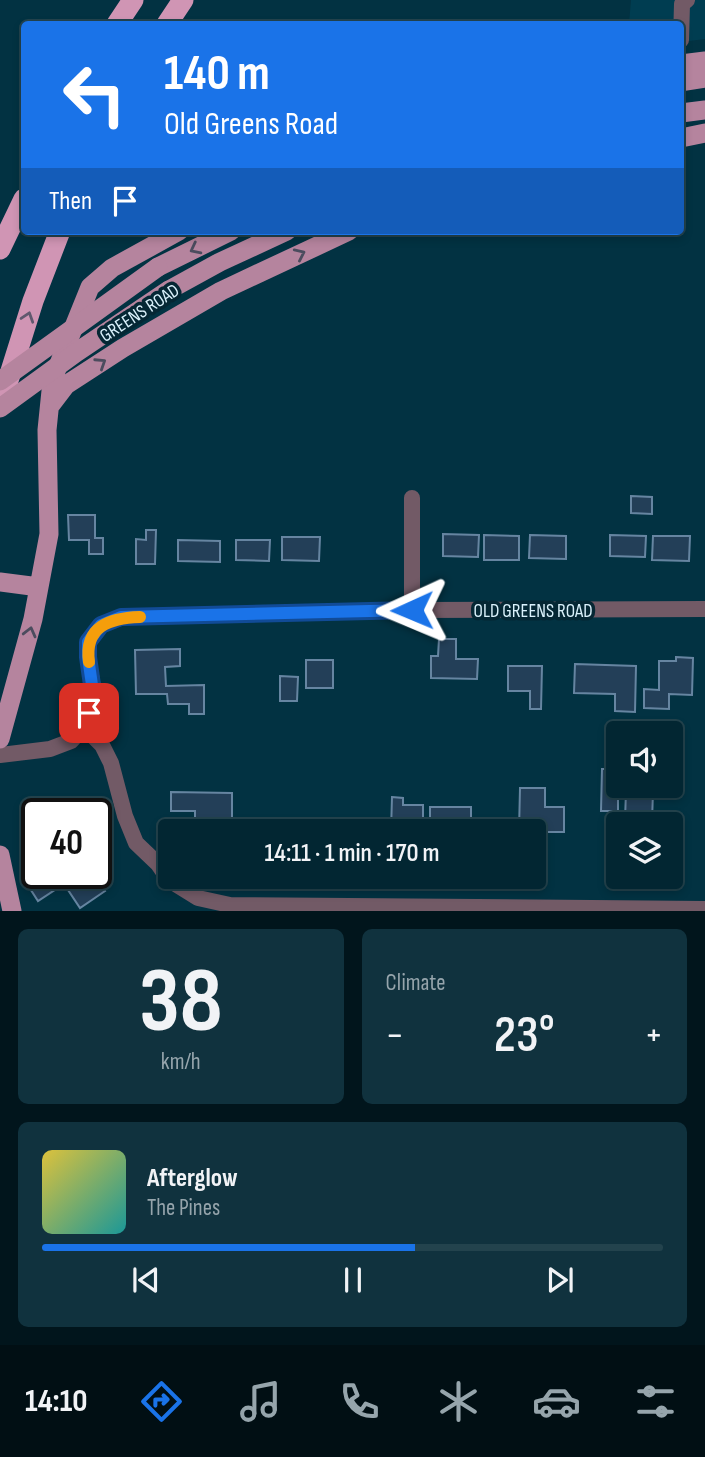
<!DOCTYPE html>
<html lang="en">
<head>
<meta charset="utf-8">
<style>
	:root { --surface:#022632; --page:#10323e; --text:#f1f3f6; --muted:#96a5ac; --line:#23434d; --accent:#1a73e8 }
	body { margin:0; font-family:"Sofia Sans Condensed",sans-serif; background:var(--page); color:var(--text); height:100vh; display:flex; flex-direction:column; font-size:26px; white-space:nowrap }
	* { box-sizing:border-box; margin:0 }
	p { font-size:23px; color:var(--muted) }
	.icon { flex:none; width:38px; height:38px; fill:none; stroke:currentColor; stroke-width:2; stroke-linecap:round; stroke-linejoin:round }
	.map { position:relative; height:911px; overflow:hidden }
	.panel { display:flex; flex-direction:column; gap:18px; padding:18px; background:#01151c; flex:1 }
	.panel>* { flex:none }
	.guide { position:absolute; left:21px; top:21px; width:663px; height:214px; border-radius:7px; box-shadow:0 4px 10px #0003,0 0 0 2px var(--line); background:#1a73e8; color:#fff; overflow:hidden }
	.buttons { position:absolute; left:606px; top:721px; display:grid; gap:14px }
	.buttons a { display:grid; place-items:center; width:77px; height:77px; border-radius:7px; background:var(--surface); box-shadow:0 4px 10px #0003,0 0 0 2px var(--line); font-size:35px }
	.speed { position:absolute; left:21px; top:798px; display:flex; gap:14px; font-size:35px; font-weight:700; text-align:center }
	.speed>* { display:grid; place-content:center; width:91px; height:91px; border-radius:50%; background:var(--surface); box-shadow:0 4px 10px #0003,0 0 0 2px var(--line); line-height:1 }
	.speed .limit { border:4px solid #111; border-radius:10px; background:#fff; color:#111 }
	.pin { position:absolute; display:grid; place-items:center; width:60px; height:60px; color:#fff; margin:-30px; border-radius:14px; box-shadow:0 4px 10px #0006 }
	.me { position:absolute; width:77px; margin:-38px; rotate:269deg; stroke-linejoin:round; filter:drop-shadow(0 0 5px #0008) }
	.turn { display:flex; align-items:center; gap:24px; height:147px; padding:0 28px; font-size:32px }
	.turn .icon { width:91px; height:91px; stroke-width:2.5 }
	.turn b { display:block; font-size:49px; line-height:60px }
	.then { display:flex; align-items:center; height:66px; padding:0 28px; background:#0003; gap:14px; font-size:26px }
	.big { font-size:52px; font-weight:600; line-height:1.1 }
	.panel .card { flex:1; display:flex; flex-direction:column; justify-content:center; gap:10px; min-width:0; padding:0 24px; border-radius:10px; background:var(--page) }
	.panel .dial { align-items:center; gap:0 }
	.dial b { font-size:91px; line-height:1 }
	.song { display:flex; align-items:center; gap:21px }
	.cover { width:84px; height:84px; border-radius:10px; background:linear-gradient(135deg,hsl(50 70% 55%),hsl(180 70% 35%)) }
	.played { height:7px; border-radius:4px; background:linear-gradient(90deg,var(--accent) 60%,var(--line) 60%) }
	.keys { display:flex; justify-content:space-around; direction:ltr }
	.heat { display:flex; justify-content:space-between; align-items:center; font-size:38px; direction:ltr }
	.panel .tiles { flex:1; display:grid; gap:18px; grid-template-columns:1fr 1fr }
	.card:last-child { grid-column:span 2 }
	.trip { position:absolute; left:158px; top:819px; width:388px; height:70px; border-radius:7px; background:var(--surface); box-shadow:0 4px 10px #0003,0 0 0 2px var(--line); font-weight:600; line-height:70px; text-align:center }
	.tab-bar { display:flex; height:112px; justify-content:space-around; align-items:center; background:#010f14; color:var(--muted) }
	.tab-bar .icon { width:49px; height:49px }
	.tab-bar .current { color:var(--accent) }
	.tab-bar b { font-size:32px; color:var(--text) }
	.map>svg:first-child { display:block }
	.built { fill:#003d51 }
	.building { fill:#233f58; stroke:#6685a1; stroke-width:2 }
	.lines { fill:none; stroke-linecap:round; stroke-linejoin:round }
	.minor { stroke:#725a66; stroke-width:16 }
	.major { stroke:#b5849e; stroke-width:19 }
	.highway { stroke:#d095b4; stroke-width:21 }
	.major-bridge { stroke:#b5849e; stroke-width:19 }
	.oneway { stroke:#4b4c5e }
	.oneway2 { stroke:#60586e }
	.route-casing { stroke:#114b97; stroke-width:18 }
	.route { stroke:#1a73e8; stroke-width:12 }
	.slow { stroke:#f59e0b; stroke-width:12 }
	.labels { text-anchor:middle; stroke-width:7; stroke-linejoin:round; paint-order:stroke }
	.street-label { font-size:19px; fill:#daf1fb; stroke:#052734 }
</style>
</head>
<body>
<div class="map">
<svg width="705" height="911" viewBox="0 0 705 911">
	<rect width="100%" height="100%" fill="#023242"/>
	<path class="built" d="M631,0h74v39l-24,3v-18h-52z"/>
	<path class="building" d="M631,496l21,1v17l-21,-1z
		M68,515h27v23h8v16h-14v-14h-20z
		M146,530h10l-1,34h-19v-25l10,1z
		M443,534l36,1 -1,22 -35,-1z
		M484,535l35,1v24h-35z
		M530,535l36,1v23l-37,-1z
		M610,535l36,1 -1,21 -35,-1z
		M653,536h37l-1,25 -37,-1z
		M282,537h38l-1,24 -37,-1z
		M178,540l42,1v21l-42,-1z
		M236,540h34l-1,21 -33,-1z
		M439,639h17v20h22l-1,20 -46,-1v-22h7z
		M180,649v17l-15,1 1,19 38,-1v29h-15v-10h-21l-1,-10h-31l-1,-44z
		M676,657l17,1 -1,37 -23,-1v15l-25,-1v-19l15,1v-29h17z
		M306,660h27v28h-27z
		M575,664l61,2 -1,46 -20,-1v-17l-41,-1z
		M508,666h34l-1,43h-11v-18h-22z
		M280,676l18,1 -1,24h-17z
		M602,769h16v42h-17z
		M520,788h25v19h19v25h-25v12h-5v-13h-15z
		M626,791l27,1 -1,29 -27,-1z
		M171,792l61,1v38h-19v-4h-18v-16h-24z
		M392,797l11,1v7h20v26h-32z
		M430,807h41v24h-41z
		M51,873h8l2,5 7,-5h25l12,18 -25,17 -16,-24 -26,17 -9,-14z"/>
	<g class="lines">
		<path class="minor" d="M681,40l1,-36 5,-4
			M412,498v112
			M84,727l18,18 9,18 14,53 11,27 22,21 11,16 29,18 32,7 475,4
			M0,755l50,-6 21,-8 13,-14 11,-28 -7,-42v-15l13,-17 20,-8 291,-7 293,-1"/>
		<path class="major" d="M681,64l24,-3
			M681,82l24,-4
			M681,113l24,-3
			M681,138l24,-5
			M158,267l73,-36
			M169,290l51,-28 67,-31
			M50,406l16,-21 57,-37 98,-57 128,-60
			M0,582l39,5
			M0,739l33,-120 16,-85 -2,-104 5,-49 38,-94 22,-19 67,-37
			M0,855l12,56"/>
		<path class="highway" d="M117,24l16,-24
			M167,24l16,-24
			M0,249l24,-50
			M0,406l33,-105 27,-70"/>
		<path class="major-bridge" d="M0,381l158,-114
			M0,408l77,-56 92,-62"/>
	</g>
	<defs><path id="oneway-chevron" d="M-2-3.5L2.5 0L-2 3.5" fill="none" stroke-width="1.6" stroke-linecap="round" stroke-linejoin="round" transform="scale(1.75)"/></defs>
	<g class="oneway">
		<use href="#oneway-chevron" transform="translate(195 249) rotate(153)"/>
		<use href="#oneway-chevron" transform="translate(300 254) rotate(-25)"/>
		<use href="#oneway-chevron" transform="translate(101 363) rotate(-33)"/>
		<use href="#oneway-chevron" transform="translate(30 632) rotate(-76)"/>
	</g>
	<use class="oneway2" href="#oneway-chevron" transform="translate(28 317) rotate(-72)"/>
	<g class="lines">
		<g class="route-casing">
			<path id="route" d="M89,713l5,-14 -6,-42v-15l13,-17 20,-8 291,-7"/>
		</g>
		<use href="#route" class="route"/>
		<path class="slow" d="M89,662c-5,-36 21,-44 51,-45"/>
	</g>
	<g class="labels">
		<g class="street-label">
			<text transform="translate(139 312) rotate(-33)" y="7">GREENS ROAD</text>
			<text x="533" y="617">OLD GREENS ROAD</text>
		</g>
	</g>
</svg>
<div class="buttons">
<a><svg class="icon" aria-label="sound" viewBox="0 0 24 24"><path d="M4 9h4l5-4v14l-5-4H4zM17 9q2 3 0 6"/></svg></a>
<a><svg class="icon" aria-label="layers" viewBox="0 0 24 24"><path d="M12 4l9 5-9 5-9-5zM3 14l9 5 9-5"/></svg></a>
</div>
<div class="speed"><div class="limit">40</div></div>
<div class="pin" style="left:89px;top:713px;background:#d93025"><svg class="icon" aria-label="arrive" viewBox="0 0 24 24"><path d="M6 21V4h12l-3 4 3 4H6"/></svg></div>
<svg class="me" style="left:412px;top:610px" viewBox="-20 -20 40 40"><path d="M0-17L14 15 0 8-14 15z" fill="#1a73e8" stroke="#fff" stroke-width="4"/></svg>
<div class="trip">14:11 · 1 min · 170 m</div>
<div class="guide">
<div class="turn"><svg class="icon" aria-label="left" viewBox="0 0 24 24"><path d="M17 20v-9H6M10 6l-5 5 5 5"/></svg><div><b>140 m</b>Old Greens Road</div></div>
<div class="then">Then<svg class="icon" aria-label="arrive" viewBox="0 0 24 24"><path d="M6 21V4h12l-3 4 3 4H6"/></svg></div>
</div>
</div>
<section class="panel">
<div class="tiles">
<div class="card dial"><b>38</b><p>km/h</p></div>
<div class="card"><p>Climate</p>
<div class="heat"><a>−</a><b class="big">23°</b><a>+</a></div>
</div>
<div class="card">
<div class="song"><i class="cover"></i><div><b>Afterglow</b><p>The Pines</p></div></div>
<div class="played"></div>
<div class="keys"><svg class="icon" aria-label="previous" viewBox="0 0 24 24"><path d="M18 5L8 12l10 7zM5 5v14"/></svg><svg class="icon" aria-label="pause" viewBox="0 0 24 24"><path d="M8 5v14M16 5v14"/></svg><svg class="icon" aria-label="next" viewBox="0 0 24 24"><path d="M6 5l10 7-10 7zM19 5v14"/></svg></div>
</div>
</div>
</section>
<nav class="tab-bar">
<b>14:10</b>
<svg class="icon current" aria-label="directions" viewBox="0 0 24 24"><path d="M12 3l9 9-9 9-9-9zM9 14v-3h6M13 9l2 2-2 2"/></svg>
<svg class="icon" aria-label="music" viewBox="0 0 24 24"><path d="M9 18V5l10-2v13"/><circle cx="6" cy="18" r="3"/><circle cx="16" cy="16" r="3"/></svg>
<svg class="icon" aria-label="phone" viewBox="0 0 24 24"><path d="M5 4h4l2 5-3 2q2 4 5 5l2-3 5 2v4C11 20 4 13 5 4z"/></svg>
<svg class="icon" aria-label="climate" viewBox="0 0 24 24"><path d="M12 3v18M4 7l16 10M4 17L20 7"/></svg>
<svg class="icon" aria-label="car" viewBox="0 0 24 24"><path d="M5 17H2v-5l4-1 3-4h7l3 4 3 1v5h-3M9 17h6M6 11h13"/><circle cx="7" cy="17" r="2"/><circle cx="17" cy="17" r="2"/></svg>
<svg class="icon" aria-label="filters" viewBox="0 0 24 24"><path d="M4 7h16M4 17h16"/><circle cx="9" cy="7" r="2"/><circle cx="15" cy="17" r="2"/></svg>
</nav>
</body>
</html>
